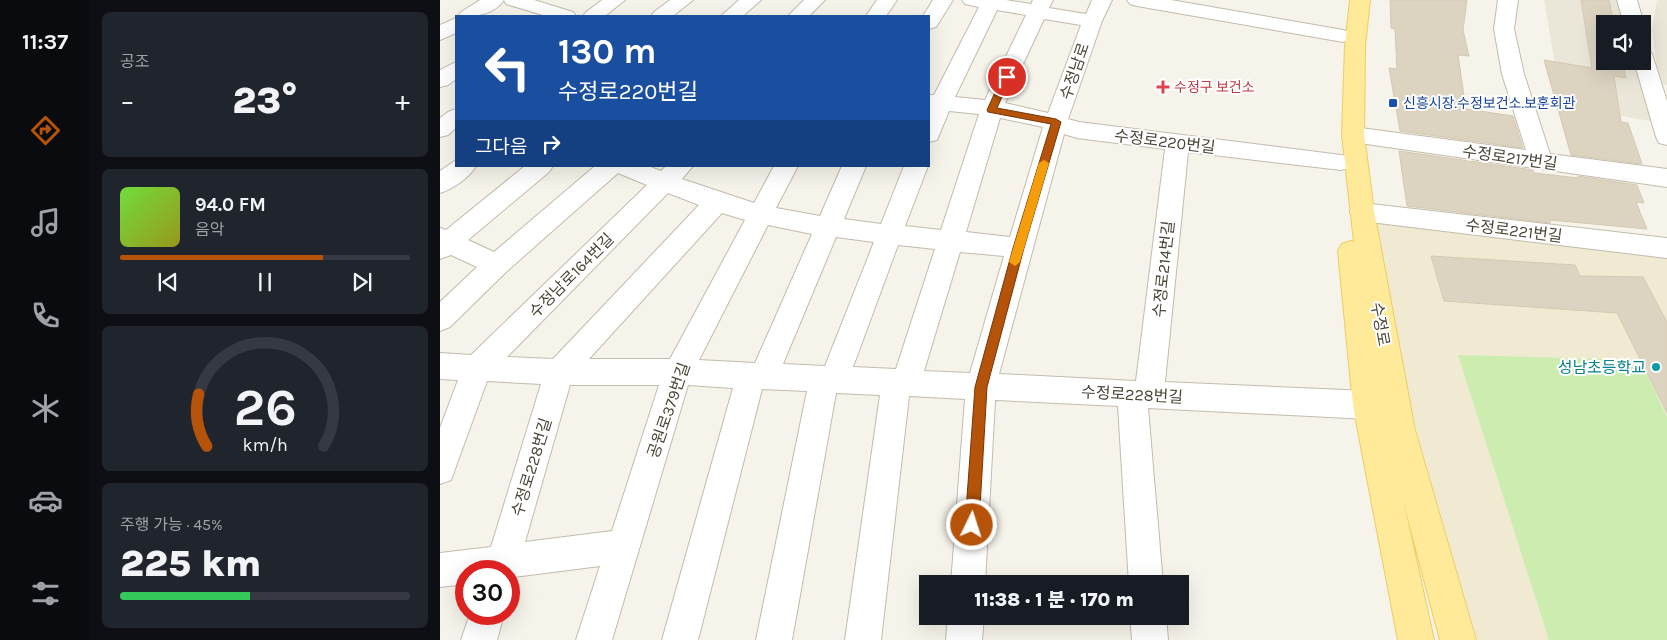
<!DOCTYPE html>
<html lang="ko">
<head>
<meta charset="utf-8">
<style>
	:root { --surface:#171b24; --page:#20242c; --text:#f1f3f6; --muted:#9ea1a6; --line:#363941; --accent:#b45309 }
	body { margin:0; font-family:Karla,"Noto Sans KR",sans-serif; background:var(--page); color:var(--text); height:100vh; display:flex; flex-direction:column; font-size:19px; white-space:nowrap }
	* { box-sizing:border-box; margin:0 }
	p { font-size:16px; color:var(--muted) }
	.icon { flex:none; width:28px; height:28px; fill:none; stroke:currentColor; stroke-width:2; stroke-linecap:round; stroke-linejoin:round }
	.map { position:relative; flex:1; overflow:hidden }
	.drawer { display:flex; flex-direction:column; gap:12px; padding:12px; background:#0d0f14; width:350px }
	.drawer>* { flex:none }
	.hud { position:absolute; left:15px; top:15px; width:475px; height:152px; border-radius:0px; box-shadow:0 5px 20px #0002; background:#1a4fa0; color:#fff; overflow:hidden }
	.controls { position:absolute; left:1156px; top:15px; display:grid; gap:10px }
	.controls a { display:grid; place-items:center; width:55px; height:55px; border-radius:0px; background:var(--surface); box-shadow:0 5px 20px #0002; font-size:25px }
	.speed { position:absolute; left:15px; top:560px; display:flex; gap:10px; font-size:25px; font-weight:700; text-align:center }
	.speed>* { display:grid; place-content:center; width:65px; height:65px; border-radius:50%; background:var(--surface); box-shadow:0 5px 20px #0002; line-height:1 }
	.speed .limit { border:8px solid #d22; background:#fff; color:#111 }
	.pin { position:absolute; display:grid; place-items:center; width:42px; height:42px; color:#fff; margin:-21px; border:2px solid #fff; border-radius:50%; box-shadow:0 1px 5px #0007 }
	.me { position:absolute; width:55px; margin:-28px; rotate:4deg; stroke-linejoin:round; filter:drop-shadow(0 0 4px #0008) }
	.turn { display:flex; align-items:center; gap:18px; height:105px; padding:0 20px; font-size:22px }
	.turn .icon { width:65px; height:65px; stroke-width:2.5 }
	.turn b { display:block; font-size:35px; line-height:42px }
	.then { display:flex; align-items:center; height:48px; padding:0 20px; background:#0003; gap:10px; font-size:19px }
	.big { font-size:38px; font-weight:800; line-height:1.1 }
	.drawer .tile { flex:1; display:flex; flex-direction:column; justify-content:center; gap:8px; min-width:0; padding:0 18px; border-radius:8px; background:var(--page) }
	.drawer .dial { align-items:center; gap:0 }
	.dial svg { height:130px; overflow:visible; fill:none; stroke:var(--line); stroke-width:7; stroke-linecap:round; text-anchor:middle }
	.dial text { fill:var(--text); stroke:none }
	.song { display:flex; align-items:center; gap:15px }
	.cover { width:60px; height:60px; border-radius:8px; background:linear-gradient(135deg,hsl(100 70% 55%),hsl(60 70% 35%)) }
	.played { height:5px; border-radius:2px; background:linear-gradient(90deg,var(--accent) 70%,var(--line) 70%) }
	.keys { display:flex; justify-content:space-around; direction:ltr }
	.heat { display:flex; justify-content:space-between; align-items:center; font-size:28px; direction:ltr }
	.charge { height:8px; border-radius:4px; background:linear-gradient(90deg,#34c759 45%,var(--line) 0) }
	.trip { position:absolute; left:479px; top:575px; width:270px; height:50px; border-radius:0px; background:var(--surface); box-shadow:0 5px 20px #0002; font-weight:800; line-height:50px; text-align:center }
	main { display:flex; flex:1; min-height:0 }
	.dock { display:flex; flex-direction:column; width:90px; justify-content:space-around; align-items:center; background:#090b0e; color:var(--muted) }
	.dock .icon { width:35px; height:35px }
	.dock .current { color:var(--accent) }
	.dock b { font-size:22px; color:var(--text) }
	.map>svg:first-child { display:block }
	.residential { fill:#eae6d8 }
	.education { fill:#f0ead3 }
	.green { fill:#cdecb0 }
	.building { fill:#dcd3c1; stroke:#d4c9b1 }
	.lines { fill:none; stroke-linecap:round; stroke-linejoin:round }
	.minor-casing { stroke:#c2bcac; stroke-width:2 }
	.major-casing { stroke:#edcd61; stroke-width:2 }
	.minor { fill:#fff; fill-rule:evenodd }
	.major { fill:#ffea9a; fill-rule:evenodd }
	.route { fill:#b45309; stroke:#753606 }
	.slow { fill:#f59e0b }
	.health-dot { fill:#e0444e; stroke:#fff; stroke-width:2 }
	.transit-dot { fill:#1a4fb4; stroke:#fff; stroke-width:2 }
	.culture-dot { fill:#0f9aa8; stroke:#fff; stroke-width:2 }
	.labels { text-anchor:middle; stroke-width:4; stroke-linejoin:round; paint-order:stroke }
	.far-health-label { font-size:14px; fill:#be3a42; stroke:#fff; text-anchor:start }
	.far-transit-label { font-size:14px; fill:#164399; stroke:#fff; text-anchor:start }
	.street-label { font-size:16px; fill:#4b4537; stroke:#fff }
	.culture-label { font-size:16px; fill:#0d838f; stroke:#fff; text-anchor:end }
</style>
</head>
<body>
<main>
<nav class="dock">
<b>11:37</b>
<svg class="icon current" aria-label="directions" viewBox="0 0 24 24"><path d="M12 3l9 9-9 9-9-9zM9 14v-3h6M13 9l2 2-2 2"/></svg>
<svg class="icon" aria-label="music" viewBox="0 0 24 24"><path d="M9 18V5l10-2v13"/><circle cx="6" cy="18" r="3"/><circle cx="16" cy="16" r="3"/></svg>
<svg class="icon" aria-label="phone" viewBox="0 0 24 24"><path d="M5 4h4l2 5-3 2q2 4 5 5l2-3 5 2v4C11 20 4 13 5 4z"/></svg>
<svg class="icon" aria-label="climate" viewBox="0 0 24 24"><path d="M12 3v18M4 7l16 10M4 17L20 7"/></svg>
<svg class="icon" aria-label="car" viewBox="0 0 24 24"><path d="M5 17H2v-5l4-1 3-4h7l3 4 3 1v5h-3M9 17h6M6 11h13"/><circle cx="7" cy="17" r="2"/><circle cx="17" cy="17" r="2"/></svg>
<svg class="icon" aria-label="filters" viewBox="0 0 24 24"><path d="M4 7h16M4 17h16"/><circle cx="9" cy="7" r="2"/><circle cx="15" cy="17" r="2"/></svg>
</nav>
<section class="drawer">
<div class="tile"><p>공조</p>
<div class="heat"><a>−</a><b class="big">23°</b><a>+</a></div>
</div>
<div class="tile">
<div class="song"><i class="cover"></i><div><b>94.0 FM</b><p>음악</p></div></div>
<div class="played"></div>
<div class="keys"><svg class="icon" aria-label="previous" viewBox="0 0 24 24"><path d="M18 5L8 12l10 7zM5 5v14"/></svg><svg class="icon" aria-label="pause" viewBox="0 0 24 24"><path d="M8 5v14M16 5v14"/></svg><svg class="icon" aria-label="next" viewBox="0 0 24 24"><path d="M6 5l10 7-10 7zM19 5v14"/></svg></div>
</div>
<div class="tile dial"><svg viewBox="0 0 100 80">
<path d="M14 69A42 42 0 1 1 86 69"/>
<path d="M14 69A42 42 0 0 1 9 37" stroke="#b45309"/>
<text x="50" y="56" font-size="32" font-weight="700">26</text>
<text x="50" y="72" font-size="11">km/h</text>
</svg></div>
<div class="tile"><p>주행 가능 · 45%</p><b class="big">225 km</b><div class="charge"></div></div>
</section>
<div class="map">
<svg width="1227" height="640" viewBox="0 0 1227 640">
	<rect width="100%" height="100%" fill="#f6f3ea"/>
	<path class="residential" d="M1104,0h78l6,24h-23v37h33l17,61 -93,-17z
		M1217,0h10v85l-8,-2 -7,-54z"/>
	<path class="education" d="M933,221l294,37v382h-190l-61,-211z"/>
	<path class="green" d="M1018,355l182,5 27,57v223h-118z"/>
	<path class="building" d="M950,0h77l-4,30 6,26 -11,-1 8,54 47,7 10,32 -123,-17 -11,-63 8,1 -2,-40 -4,-1z
		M1141,0h28l5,24h-9v37h17l4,17 -12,-2 7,46 7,1 14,41 -71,-9 -27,-95 48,8z
		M959,151l134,19 1,3 44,5v-2l59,9 7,18 -8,-1 11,27 -97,-9v3l-143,-17z
		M991,256l144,9 5,11 63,1 24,45v91l-50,-100 -173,-12z"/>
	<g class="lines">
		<g class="minor-casing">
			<path id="minor" d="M40,0h54l39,12 3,4h-30l-40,-12 -2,-4c-11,16 -29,16 -46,16l3,-4z
				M162,0h23l-20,16h-22l3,-4z
				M230,0h23l-20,16h-22l3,-4z
				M299,0h22l-18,16h-22z
				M364,0h21l-16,16h-21z
				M437,0h20l-11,16h-20z
				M493,0h20l-17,27 -7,2v-13h-6z
				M522,0h44l25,4 2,-4h20l-4,8 37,6 6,-14h20l-10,21 -34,98 11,3 270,34 4,6 -4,6 -8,2 -153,-18 -23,230 203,9 10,4 5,10 -5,10 -10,4 -220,-11 15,176h-34l-11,-178 -123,-6 -10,184h-34l14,-185 -56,-3 -28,244h-36l35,-245 -44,-2 -44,247h-36l51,-249 -45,-2 -64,251h-36l71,-252 -45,-3 -76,255h-36l24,-74 -86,11 -2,6 -3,1v-13h-43v13l-26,3v-34l51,-6 50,-163 -54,-3 -36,99 -11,4v-56l18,-48 -18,-1v-26l31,2 176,-170 -29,-12 -112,99 -56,55 -10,4v-29l37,-35 -26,-12 -11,4v-31l6,2 79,-64h28l-4,6 -81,68 26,12 101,-86h53l13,5 5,-5h27l-11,13 72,24 20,-37h24l-22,42 44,8 22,-50h24l-22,53 37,5 23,-58h24l-23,60 36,4 38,-116 -30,-3 -12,29 -8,2v-47h5l45,-88 -14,-3zM557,10l29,5 -41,85 -30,-3zM604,19l37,6 -33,88 -43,-10zM560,118l43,9 -33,110 -44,-5zM624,134l13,4 88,11 -29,232 -137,-7zM228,193l31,12 -146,154 -46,-2zM282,213l23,7 -75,139h-81zM328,225l44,9 -57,129 -56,-3zM396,237l38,5 -49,124 -42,-2zM458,245l37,4 -39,120 -43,-2zM520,252l44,4 -34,117 -46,-2zM130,385h89l-47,146 -87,11z
				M687,0h44l172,30 7,2 3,4 -3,4 -7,2 -206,-36 -7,-2z
				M1058,0h20l-4,29 10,45 26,80 117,15v18l-322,-46 -3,-6 3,-6 8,-2 173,23 -24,-76 -8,-45z
				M1177,0h20l7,24 -2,2v-2h-18z
				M16,18v15l-16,7v-15z
				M1202,48l7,1 3,5 15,47v44l-8,-2 -3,-6 -22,-76h8z
				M16,62v17l-8,6 -8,2v-17z
				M16,109v19l-8,7 -8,2v-19l8,-6z
				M16,160v6h20c-7,12 -23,23 -36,27v-22z
				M922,203l305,35v20l-305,-37 -9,-2 -3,-7 3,-7z
				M30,614h34l-7,26h-36z
				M508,616h36l-2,24h-36z
				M690,616h36l2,24h-36z"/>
		</g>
		<g class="major-casing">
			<path id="major" d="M910,0h20l-5,46 -1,89 10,77 41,218 61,210h-36l-36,-136 30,136h-36l-45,-235 -15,-154 4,-7 9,-3 3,1 -12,-107 3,-89z"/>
		</g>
		<use href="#minor" class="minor"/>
		<use href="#major" class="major"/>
	</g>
	<path class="route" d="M567,74l4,3 -14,31 59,11 5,3 -37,126 -37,139 -8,138 -2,4 -5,2 -5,-2 -2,-4 10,-138 38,-139 38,-124 -63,-12 -1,-2 15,-33z"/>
	<path class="slow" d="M604,160l5,3 -29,99 -5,4 -6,-4 30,-99z"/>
	<path class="health-dot" d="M720.5 79.5h5v5h5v5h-5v5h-5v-5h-5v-5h5z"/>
	<rect class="transit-dot" x="948" y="98" width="10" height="10" rx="2.5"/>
	<circle class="culture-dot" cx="1216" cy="367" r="5"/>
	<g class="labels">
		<g class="far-health-label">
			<text x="734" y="92">수정구 보건소</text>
		</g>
		<g class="far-transit-label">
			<text x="963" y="108">신흥시장.수정보건소.보훈회관</text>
		</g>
		<g class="street-label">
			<text transform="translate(634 71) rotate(-71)" y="6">수정남로</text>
			<text transform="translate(725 141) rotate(7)" y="6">수정로220번길</text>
			<text transform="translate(1070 157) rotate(8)" y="6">수정로217번길</text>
			<text transform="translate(1074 230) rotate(7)" y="6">수정로221번길</text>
			<text transform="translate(723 269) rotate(-84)" y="6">수정로214번길</text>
			<text transform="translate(131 275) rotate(-45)" y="6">수정남로164번길</text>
			<text transform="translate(941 324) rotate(80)" y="6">수정로</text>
			<text transform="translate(692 394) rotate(3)" y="6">수정로228번길</text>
			<text transform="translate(228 410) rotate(-71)" y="6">공원로379번길</text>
			<text transform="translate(91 467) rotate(-73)" y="6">수정로228번길</text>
		</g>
		<g class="culture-label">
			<text x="1206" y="373">성남초등학교</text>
		</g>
	</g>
</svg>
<div class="controls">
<a><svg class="icon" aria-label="sound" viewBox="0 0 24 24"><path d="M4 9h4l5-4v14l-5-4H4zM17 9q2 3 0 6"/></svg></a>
</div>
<div class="speed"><div class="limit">30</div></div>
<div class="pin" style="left:567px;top:77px;background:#d93025"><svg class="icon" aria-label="arrive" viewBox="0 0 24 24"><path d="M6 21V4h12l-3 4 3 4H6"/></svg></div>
<svg class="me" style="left:532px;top:525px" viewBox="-20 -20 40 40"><circle r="17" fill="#b45309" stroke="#fff" stroke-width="3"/><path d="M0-11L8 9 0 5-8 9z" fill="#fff"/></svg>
<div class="trip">11:38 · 1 분 · 170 m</div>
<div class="hud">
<div class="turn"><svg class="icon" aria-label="left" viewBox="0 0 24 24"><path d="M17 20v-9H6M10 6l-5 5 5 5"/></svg><div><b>130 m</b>수정로220번길</div></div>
<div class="then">그다음<svg class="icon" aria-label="right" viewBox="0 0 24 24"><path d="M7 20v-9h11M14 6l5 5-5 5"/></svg></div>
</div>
</div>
</main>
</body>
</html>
